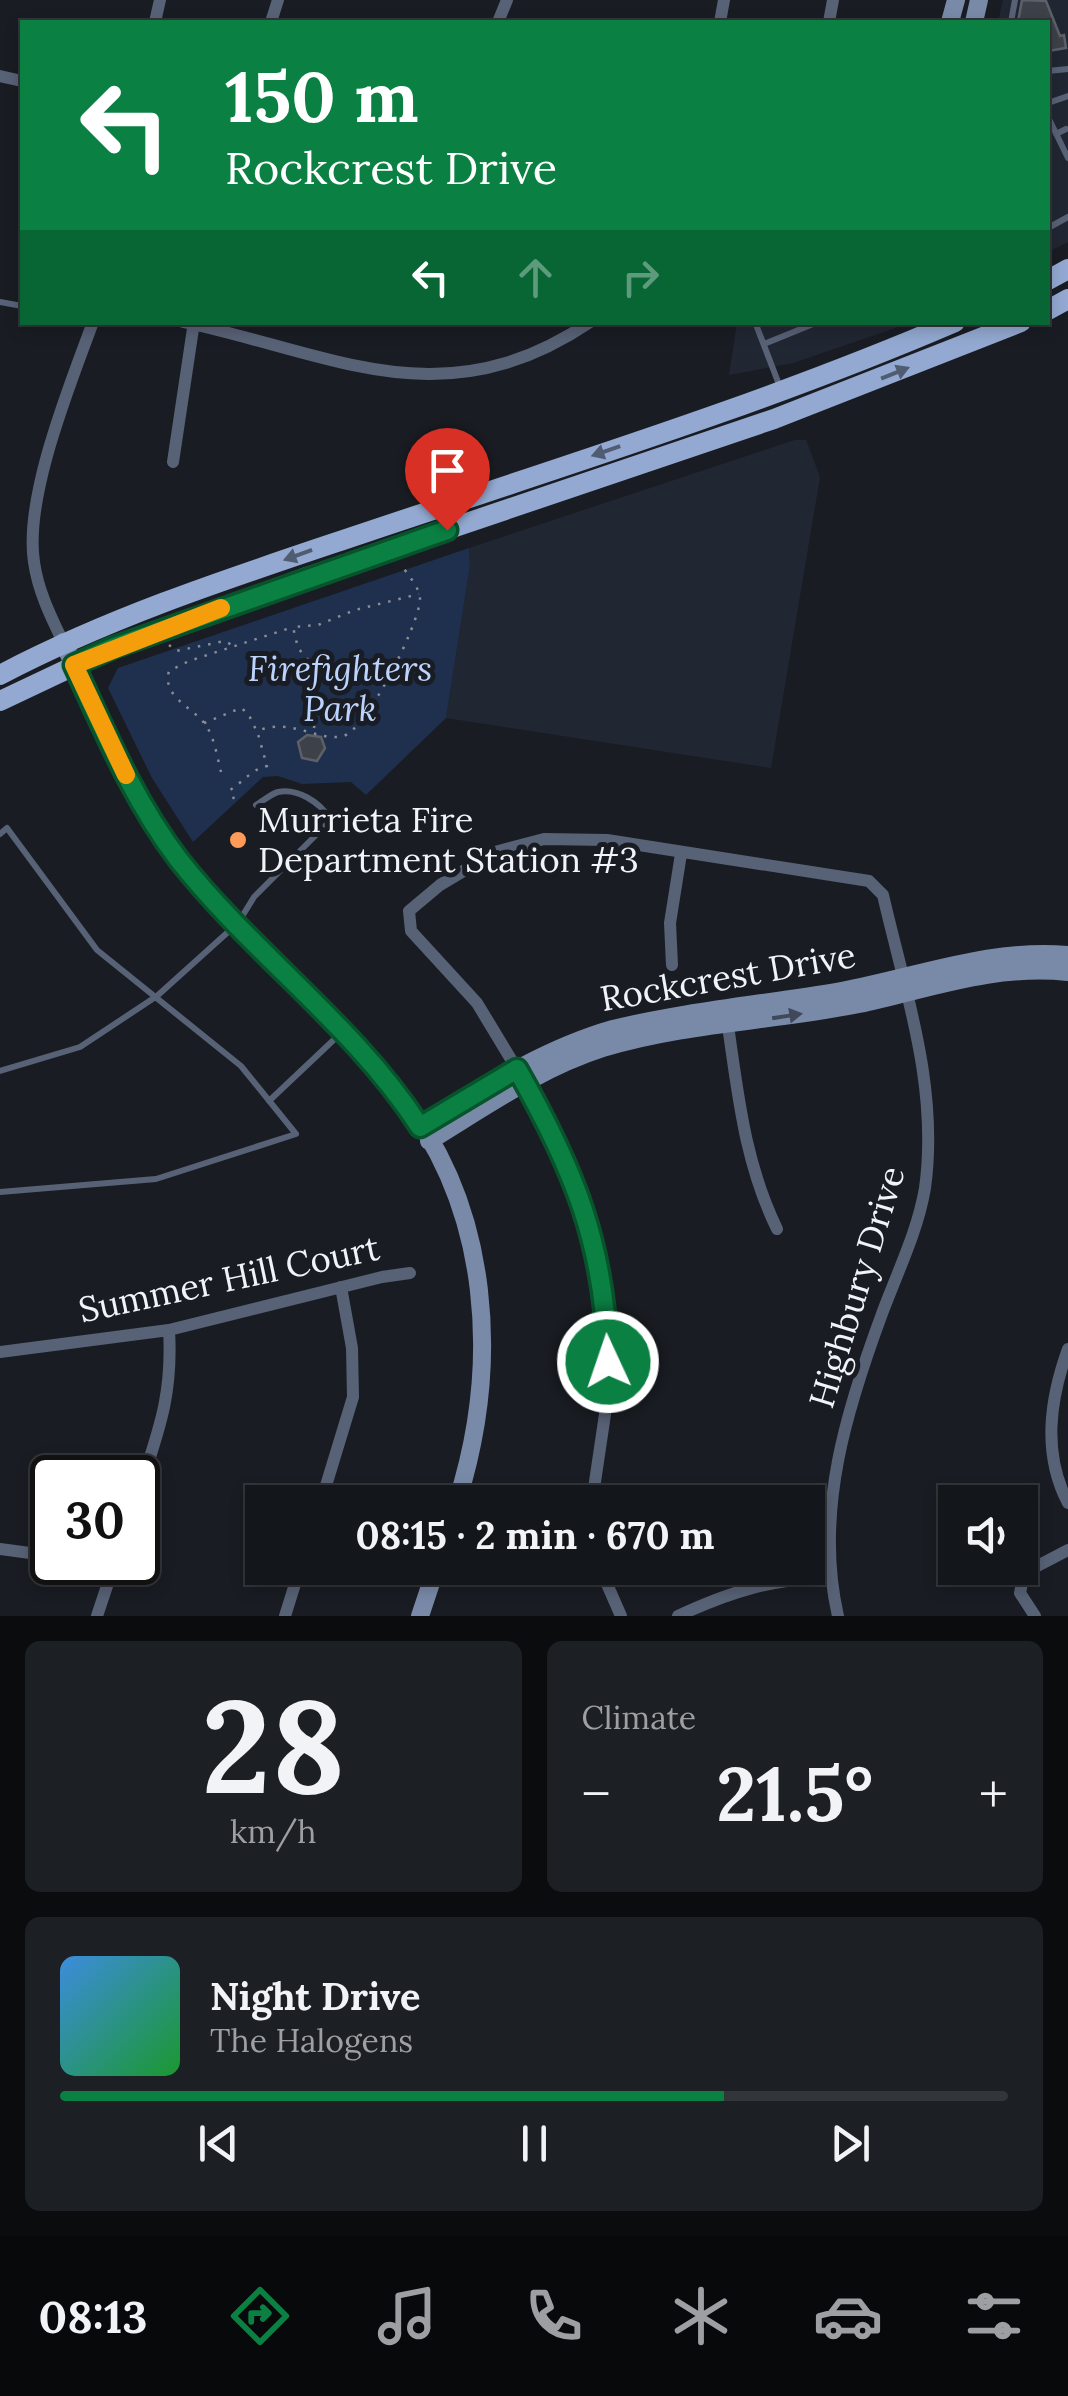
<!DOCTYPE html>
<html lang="en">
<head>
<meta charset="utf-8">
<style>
	:root { --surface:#13161a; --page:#1c1f23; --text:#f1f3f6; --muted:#9d9fa2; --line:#323539; --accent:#0b8043 }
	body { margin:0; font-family:Lora,serif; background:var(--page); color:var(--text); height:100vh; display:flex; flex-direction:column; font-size:38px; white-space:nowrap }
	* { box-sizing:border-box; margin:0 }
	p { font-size:32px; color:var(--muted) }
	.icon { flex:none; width:55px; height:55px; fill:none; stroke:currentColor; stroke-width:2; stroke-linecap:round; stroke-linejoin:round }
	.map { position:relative; height:1616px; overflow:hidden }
	.drawer { display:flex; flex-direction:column; gap:25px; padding:25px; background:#0a0c0e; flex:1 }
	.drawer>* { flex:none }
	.top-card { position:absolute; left:20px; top:20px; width:1030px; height:305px; border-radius:0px; box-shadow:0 5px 15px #0003,0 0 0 2px var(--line); background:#0b8043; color:#fff; overflow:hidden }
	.fabs { position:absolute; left:938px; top:1485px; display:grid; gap:20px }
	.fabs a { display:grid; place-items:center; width:100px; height:100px; border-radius:0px; background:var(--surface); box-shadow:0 5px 15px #0003,0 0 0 2px var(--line); font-size:50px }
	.speed { position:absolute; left:30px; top:1455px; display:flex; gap:20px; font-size:50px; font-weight:700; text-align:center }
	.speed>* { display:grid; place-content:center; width:130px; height:130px; border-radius:50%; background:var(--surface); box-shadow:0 5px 15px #0003,0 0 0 2px var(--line); line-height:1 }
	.speed .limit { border:5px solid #111; border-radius:15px; background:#fff; color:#111 }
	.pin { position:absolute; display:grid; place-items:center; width:85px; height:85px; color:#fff; margin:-102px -42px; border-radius:50% 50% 50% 0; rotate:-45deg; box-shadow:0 0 10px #0007 }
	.pin .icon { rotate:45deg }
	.me { position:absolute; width:110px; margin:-55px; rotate:357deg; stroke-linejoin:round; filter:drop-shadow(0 0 8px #0008) }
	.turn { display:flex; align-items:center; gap:35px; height:210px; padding:0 40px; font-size:45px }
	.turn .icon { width:130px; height:130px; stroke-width:2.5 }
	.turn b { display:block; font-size:70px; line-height:85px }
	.lanes { display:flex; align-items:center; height:95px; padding:0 40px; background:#0003; justify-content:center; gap:50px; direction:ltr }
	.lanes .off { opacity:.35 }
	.big { font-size:75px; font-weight:700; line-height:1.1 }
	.drawer .tile { flex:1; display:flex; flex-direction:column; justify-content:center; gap:15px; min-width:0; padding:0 35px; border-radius:15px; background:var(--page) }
	.drawer .dial { align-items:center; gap:0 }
	.dial b { font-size:130px; line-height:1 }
	.song { display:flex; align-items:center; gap:30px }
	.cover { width:120px; height:120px; border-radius:15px; background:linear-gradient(135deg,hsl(210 70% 55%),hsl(130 70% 35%)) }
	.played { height:10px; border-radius:5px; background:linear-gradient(90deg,var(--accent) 70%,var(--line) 70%) }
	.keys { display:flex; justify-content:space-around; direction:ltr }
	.heat { display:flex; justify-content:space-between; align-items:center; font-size:55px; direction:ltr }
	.drawer .tiles { flex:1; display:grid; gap:25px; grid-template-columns:1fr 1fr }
	.tile:last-child { grid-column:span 2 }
	.trip { position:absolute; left:245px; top:1485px; width:580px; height:100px; border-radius:0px; background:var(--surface); box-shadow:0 5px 15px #0003,0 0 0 2px var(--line); font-weight:700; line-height:100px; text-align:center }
	.menu { display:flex; height:160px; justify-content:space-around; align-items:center; background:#08090a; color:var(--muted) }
	.menu .icon { width:70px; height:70px }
	.menu .on { color:var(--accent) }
	.menu b { font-size:45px; color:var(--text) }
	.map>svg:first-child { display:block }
	.built { fill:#212732 }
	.green { fill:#1f2f4e }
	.building { fill:#3d4148; stroke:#5c6068; stroke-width:2.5 }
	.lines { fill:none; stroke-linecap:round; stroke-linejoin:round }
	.path { stroke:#8a8d92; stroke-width:2.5; stroke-dasharray:2.5 8; stroke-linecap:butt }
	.lane { stroke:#586276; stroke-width:6 }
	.street { stroke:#586276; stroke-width:12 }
	.secondary { stroke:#798aa9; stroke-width:18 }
	.primary { stroke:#93a9d1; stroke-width:20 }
	.oneway { fill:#505c71 }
	.oneway2 { fill:#3f4959 }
	.route-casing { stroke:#07532c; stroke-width:25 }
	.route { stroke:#0b8043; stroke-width:18 }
	.slow { stroke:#f59e0b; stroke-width:18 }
	.poi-dot { fill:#fe9b59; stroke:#191d23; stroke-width:4 }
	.labels { text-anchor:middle; stroke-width:10; stroke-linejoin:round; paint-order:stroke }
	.park-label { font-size:35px; font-style:italic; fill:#bcd3fd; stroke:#191d23 }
	.poi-label { font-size:35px; fill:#f0f3f7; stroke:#191d23; text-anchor:start }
	.street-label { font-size:35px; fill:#f0f3f7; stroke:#191d23 }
</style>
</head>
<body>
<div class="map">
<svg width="1068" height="1616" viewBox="0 0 1068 1616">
	<rect width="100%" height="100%" fill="#191d23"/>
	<path class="built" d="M1003,0h65v242l-20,10v-230h-50z
		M737,323h173l-117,40 -64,12z
		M795,440h11l14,37 -49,291 -325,-50 24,-152 -1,-18z"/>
	<path class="green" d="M469,548l1,18 -24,152 -80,77 -15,-13 -49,2 -24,-8 -15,1 -70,65 -41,-64 -44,-90 10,-20z"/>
	<path class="building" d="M1022,0l24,1 14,35 4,-1 2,13 -18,3v-29h-30z
		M307,735l14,2 4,11 -8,13 -15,-3 -4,-16z"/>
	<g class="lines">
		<path class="path" d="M169,645l7,6 49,-10 10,6
			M315,668l-17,-20 -5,-21 25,-2 37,-15 64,-16
			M204,723l37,-15 7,5 9,19
			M314,728l5,-38
			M221,772c-4,-16 -7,-36 -16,-48 -14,-18 -43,-27 -36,-53l20,-10 104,-34
			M234,799l-4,-9c13,-8 22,-21 37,-24l-9,-32 2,-4c32,-12 58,12 83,6 23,-5 77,-113 77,-137 0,-11 -12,-24 -18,-33"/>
		<path class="lane" d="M1011,22l4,-22
			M1048,71l20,-2
			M1048,103l20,-7
			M1048,117l20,41
			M1056,134l10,-5
			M1048,228l20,-11
			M0,302l22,4
			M755,322l25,65
			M764,344l54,-22
			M0,834l7,-6 90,122 144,116 55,68 -140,45 -156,13
			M0,1071l80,-24 77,-51 81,-73 16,-26 73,-73 2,-6c-9,-16 -32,-30 -51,-26 -7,2 -15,9 -22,13
			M269,1101l72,-68"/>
		<path class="street" d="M155,22l5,-22
			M271,22l7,-22
			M498,22l9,-22
			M720,22l4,-22
			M829,22l4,-22
			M0,76l22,5
			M183,322c151,32 260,99 407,0
			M173,462l21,-140
			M63,642c-12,-25 -25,-51 -29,-80 -10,-65 36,-177 59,-240
			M672,965l-2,-42 11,-69
			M727,1019c11,74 17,142 50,210
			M1068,1349c-18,50 -26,104 0,154
			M0,1352l169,-22 213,-53 28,-4
			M138,1494c20,-62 35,-97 31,-164
			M321,1502l32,-105 -1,-49 -11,-61
			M592,1502l16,-108v-33l-5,-72 -16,-72 -20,-56 -35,-67 -55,-91 -66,-72 -2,-20 31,-26 55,-33 49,-13 63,1 262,41 14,14c22,96 56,192 42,293 -7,42 -27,83 -42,123 -36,97 -69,201 -45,305
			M0,1549l52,7
			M78,1562l34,9
			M600,1568l21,48
			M97,1616l18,-54
			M285,1616l15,-48
			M678,1616c56,-26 90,-35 152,-40
			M1035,1616l-15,-23 4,-20 44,-23"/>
		<path class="secondary" d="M950,22l6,-22
			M974,22l5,-22
			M63,642c36,75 66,154 118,219 66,83 150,150 217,232 94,115 102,273 59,409
			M420,1127c62,-38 123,-78 193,-98 75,-18 152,-25 228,-38 77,-14 148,-43 227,-36
			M429,1141c56,-34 111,-73 174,-93 82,-25 172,-27 256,-44 70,-15 135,-40 209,-32
			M420,1616l16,-48"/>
		<path class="primary" d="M1048,280l20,-11
			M1048,310l20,-11
			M0,675c114,-60 239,-100 361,-141 199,-67 401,-129 594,-212
			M0,701l112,-53 195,-71 467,-158 247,-97"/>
	</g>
	<defs><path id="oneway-solid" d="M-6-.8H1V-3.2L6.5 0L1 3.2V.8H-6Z" transform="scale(2.5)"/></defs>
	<g class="oneway">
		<use href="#oneway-solid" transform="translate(895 373) rotate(-22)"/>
		<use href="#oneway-solid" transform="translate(606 451) rotate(161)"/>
		<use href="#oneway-solid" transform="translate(298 555) rotate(160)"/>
	</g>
	<use class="oneway2" href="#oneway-solid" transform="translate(787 1016) rotate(-9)"/>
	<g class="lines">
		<g class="route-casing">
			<path id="route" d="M447,530l-335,118 -38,17c31,67 60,136 105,195 74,94 176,166 241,267l97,-58c57,100 88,176 91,293"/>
		</g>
		<use href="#route" class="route"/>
		<path class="slow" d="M126,775l-52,-110 147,-57"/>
	</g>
	<circle class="poi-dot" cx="238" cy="840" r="10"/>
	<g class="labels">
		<g class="park-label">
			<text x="340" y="681">Firefighters<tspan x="340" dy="40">Park</tspan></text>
		</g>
		<g class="poi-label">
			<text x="258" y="832">Murrieta Fire<tspan x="258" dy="40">Department Station #3</tspan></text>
		</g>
		<g class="street-label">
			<text transform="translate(728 977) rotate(-10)" y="12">Rockcrest Drive</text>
			<text transform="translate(229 1279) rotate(-12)" y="12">Summer Hill Court</text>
			<text transform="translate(857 1287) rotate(-73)" y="12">Highbury Drive</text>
		</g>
	</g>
</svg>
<div class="fabs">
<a><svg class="icon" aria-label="sound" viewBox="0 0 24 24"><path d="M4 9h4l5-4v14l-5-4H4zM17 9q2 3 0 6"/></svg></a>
</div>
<div class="speed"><div class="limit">30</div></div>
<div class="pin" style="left:447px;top:530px;background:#d93025"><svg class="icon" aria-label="arrive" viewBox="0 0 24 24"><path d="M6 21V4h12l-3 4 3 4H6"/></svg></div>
<svg class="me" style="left:608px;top:1362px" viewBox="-20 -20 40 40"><circle r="17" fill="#0b8043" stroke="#fff" stroke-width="3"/><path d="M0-11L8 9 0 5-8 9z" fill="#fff"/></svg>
<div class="trip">08:15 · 2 min · 670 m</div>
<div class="top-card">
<div class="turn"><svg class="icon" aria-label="left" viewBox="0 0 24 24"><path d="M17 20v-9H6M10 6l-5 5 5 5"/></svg><div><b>150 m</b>Rockcrest Drive</div></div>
<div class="lanes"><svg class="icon" aria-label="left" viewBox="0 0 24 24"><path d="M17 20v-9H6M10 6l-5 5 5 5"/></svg><svg class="icon off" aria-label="ahead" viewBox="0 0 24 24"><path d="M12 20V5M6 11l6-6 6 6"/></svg><svg class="icon off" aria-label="right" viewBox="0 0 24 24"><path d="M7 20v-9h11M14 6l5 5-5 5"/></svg></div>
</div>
</div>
<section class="drawer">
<div class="tiles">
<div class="tile dial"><b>28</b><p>km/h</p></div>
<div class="tile"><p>Climate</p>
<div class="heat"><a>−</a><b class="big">21.5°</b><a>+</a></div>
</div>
<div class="tile">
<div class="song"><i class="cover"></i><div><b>Night Drive</b><p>The Halogens</p></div></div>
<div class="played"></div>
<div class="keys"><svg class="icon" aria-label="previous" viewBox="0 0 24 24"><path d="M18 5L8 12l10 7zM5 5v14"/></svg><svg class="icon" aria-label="pause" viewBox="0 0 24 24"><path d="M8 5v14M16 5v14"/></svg><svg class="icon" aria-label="next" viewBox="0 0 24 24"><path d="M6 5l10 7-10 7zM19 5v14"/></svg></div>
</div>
</div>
</section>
<nav class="menu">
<b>08:13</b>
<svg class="icon on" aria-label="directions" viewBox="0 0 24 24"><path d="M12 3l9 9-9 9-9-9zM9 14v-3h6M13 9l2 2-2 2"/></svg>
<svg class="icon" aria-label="music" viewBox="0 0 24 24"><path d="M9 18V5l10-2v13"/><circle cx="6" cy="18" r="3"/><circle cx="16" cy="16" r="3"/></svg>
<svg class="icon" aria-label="phone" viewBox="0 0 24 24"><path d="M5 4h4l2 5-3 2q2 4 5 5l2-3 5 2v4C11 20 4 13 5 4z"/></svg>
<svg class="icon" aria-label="climate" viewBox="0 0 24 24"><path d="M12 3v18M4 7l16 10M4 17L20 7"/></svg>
<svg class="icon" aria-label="car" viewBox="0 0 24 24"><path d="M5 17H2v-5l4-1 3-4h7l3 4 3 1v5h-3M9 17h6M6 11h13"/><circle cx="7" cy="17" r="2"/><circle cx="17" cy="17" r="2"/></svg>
<svg class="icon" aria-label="filters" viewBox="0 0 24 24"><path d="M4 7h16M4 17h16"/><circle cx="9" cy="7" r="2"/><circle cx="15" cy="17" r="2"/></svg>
</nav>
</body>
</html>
